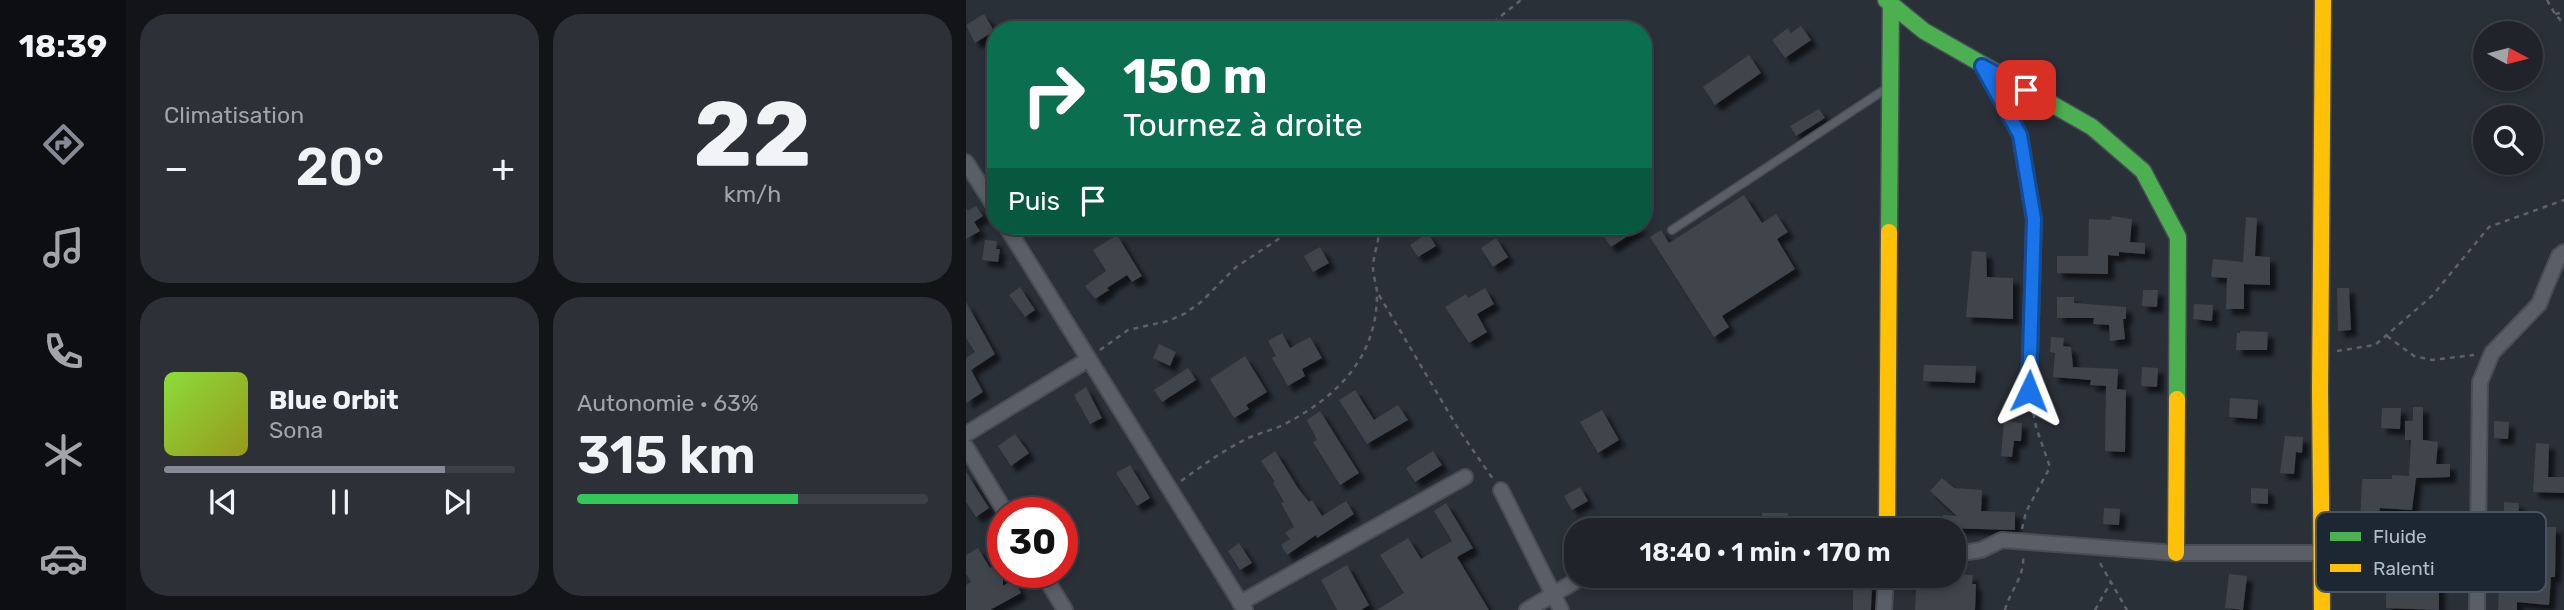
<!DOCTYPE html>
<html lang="fr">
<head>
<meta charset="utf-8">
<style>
	:root { --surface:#20242a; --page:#2d3036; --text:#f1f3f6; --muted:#a2a4a8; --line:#3d4147; --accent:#848b96 }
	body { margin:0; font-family:Rubik,sans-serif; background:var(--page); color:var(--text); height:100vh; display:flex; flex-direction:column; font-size:26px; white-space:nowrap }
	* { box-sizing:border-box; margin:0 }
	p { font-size:23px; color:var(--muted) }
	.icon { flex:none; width:38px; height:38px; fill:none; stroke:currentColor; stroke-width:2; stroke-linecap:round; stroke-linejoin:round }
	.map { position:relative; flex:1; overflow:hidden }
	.sheet { display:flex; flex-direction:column; gap:14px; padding:14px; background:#121417; width:840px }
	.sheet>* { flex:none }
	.top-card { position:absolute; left:21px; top:21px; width:665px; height:214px; border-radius:28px; box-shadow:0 4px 10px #0003,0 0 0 2px var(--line); background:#0b6e4f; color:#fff; overflow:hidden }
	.needle { width:46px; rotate:97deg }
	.tools { position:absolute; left:1507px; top:21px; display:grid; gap:14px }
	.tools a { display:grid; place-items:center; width:70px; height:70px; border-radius:50%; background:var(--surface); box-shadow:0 4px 10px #0003,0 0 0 2px var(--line); font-size:35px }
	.speed { position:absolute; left:21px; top:497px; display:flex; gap:14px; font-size:35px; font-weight:700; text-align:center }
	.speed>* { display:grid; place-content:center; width:91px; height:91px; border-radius:50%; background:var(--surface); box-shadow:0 4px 10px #0003,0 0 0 2px var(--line); line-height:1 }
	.speed .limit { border:10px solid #d22; background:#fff; color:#111 }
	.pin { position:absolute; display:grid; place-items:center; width:60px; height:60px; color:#fff; margin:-30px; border-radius:14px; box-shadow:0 4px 10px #0006 }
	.me { position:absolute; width:77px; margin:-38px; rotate:2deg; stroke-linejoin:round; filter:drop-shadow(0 0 5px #0008) }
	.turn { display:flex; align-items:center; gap:24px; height:147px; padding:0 21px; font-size:32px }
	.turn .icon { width:91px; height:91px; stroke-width:2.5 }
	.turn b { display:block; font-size:49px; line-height:60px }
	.then { display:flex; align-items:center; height:66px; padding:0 21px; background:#0003; gap:14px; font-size:26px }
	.big { font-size:52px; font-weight:600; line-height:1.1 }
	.sheet .widget { flex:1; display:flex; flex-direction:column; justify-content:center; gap:10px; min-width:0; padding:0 24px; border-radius:28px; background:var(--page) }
	.sheet .dial { align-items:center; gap:0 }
	.dial b { font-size:91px; line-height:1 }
	.song { display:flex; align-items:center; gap:21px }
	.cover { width:84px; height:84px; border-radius:10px; background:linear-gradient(135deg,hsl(90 70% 55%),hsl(60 70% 35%)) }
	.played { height:7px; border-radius:4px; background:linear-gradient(90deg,var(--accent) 80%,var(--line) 80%) }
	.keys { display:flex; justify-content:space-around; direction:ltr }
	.heat { display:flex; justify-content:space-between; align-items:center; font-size:38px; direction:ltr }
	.charge { height:10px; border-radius:5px; background:linear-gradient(90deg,#34c759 63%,var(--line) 0) }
	.sheet .tiles { flex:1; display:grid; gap:14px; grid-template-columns:repeat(2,1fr) }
	.trip { position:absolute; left:598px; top:518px; width:402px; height:70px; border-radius:28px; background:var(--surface); box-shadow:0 4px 10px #0003,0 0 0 2px var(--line); font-weight:600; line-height:70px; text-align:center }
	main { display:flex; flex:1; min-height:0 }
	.tabs { display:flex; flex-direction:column; width:126px; justify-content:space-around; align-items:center; background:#0d0e11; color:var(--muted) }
	.tabs .icon { width:49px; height:49px }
	.tabs .active { color:var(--accent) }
	.tabs b { font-size:32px; color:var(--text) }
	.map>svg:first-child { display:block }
	.building { fill:#3f444c; filter:url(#shadow) }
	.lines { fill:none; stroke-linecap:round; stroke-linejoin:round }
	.lane-casing { stroke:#484c55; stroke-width:10 }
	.street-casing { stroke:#484c55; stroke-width:18 }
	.fast-casing { stroke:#484c55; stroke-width:19 }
	.slow-casing { stroke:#484c55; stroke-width:19 }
	.path { stroke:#5c6268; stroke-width:2.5; stroke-dasharray:5 5; stroke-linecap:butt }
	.lane { stroke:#5a5e66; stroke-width:7 }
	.street { stroke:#5a5e66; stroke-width:14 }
	.fast { stroke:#4caf50; stroke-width:16 }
	.slow { stroke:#ffc107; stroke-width:16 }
	.route-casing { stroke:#114b97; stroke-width:18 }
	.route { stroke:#1a73e8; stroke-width:12 }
	.key { fill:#1d2633; stroke:#4a5360; stroke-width:2 }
	.key-label { font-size:19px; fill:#b4bcc9 }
</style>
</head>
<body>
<main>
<nav class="tabs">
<b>18:39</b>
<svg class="icon active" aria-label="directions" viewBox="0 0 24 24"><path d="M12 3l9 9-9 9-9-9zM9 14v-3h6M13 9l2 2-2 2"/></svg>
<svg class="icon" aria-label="music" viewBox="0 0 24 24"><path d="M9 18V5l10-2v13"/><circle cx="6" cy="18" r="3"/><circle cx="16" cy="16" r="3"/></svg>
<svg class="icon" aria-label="phone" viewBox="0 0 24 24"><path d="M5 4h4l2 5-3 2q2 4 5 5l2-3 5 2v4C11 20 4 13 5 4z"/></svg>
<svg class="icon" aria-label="climate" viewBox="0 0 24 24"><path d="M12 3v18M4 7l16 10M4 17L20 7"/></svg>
<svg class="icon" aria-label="car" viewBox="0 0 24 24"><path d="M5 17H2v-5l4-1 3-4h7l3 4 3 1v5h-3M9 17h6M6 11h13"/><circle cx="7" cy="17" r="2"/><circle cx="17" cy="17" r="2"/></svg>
</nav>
<section class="sheet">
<div class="tiles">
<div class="widget"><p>Climatisation</p>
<div class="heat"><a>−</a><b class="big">20°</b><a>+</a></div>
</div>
<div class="widget dial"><b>22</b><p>km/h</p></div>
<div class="widget">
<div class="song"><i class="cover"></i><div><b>Blue Orbit</b><p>Sona</p></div></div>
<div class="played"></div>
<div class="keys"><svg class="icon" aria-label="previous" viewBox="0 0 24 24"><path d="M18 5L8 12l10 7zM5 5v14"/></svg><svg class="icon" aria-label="pause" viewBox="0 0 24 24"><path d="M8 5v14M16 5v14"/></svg><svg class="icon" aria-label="next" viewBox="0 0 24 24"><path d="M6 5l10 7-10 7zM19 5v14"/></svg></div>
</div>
<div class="widget"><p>Autonomie · 63%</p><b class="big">315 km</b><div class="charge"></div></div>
</div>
</section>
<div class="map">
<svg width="1598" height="610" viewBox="0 0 1598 610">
	<defs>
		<filter id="shadow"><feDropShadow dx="6" dy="6" stdDeviation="2" flood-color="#0009"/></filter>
	</defs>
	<rect width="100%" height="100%" fill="#2a3038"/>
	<path class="building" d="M18,14l10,17 -19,12 -9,-18z
		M835,26l10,14 -26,18 -13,-18 16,-12 3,5z
		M783,55l12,18 -46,32 -12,-18z
		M853,109l6,9 -29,18 -6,-10z
		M778,195l18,28 14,-9 12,18 -11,7 18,30 -73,47 7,11 -15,10 -64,-100 11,-7 8,13z
		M10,206l7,10 -9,6 6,9 -14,8v-31l2,3z
		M1146,216l20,3 -2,23 15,1v11l-26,-2v4l-11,-1v19l-51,-1v-17h31l1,-37 22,1z
		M1280,217l11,1 -2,38 15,1v28l-26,-1v25h-18l1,-31 -16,-1 2,-18 30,3z
		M656,226h21l-32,21 -7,-10z
		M462,233l8,13 -18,11 -8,-12z
		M151,235l25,41 -10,6 -5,-7 -20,13 2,2 -14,9 -10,-13 21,-15 -13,-21z
		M530,238l12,19 -15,10 -12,-19z
		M19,240l12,1 -1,8h4l-2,13 -16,-2z
		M354,247l9,16 -16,9 -9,-16z
		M1006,251l14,1 1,25 26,1v41l-47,-2z
		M54,287l15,23 -10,7 -16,-22z
		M519,288l9,16 -17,10 10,18 -18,11 -24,-36 21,-13 2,4z
		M1371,288h12l2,42 -13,1z
		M1177,290h15l-1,17 -15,-1z
		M1091,297h17v6l52,4v12h-3l2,20 -15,2 -1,-16 -16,-1 1,-6h-37z
		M0,302l29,52 -24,16 12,22 -17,11v-45l9,-6 -9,-14z
		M1228,304l19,1 -1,16 -19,-2z
		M1274,331l28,1 -1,18h-31l1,-17h3z
		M316,333l8,15 20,-11 12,21 -20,11 3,7 -17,10 -16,-28 4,-2 -8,-15z
		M1085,337l13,1 -1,8 8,1 2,20 45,2 -1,20 9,1 -1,62 -20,-1 1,-65 -16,-1 1,-5 -38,-3 2,-24 -5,-1z
		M193,344l17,8 -6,14 -17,-8z
		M279,356l22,36 -21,13 3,4 -15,9 -24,-39z
		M958,365l52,1 -1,17 -52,-2z
		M1176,367l16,1 -1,19 -16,-1z
		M222,368l8,12 -34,22 -8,-12z
		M120,387l16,31 -12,6 -16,-29z
		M389,390l19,30 24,-15 10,15 -41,24 -28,-44z
		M1264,398l28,2 -1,19 -28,-2z
		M1447,407h10v33l15,2 -2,22h14v13l-34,1 -4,32 -32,-2 -5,35 -31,-4 2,-16 14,1 2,-45h30v-4l17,1 2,-36h-6v-19h8z
		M1416,408h19l-1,21 -19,-1z
		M636,410l17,30 -21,13 -18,-31z
		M354,411l39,62 -19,12 -27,-43 4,-2 -10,-20z
		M1038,421l18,2 -1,18h-7l-2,16 -11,-1z
		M1528,421l15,1 -1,17 -14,-1z
		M49,434l14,19 -18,13 -13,-20z
		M1319,436l18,1 -1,16 -6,-1 -2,22 -14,-1z
		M1570,443l13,1 -1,33h16v16l-31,-1z
		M309,451l23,37 11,14 3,-2 10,16 24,-15 8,13 -37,24 -1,-3 -29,20 -6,-10 9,-6 -5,-6 9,-6 -13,-24 3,-1 -11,-19 2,-1 -14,-21z
		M467,451l9,14 -27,17 -9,-14z
		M164,465l20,33 -13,8 -21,-33z
		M0,472l23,36 -13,9 -10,-15z
		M976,478l12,10 28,2 -1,21 34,1v18l-73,-2 1,-13 14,1 -27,-25z
		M614,487l8,14 -16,9 -8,-14z
		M1285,488l17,1v15l-17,-1z
		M1538,502l15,1 -1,24h38l-1,50h-4l-2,28 -32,-3v8h-19l2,-50 4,1z
		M480,503l27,45 -16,9 32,53h-112l27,-17 -24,-38 28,-17 13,21 31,-18 -18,-30z
		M1138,508l16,1 -1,16 -16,-1z
		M796,513h26v17h-26z
		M273,543l13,20 -12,7 -12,-19z
		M1414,547l18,1 -2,33 43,1v28l-53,-2v-44l-7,-1z
		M12,548l12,20 13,-7v25l11,-7 7,14 -31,17h-24v-25l5,-3 -5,-8v-19z
		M381,565l22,40 -8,5h-24l-16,-30z
		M989,574l18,1 -1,9h4l-1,26h-60l1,-22 -7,-1v-11h46z
		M1263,574l18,2 -4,34 -18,-2z
		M887,582l19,1 -1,27h-18z"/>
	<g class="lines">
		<g class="lane-casing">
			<path id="lane" d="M706,230l215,-142"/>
		</g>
		<g class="street-casing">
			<path id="street" d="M1016,66l38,69 14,84 -5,172
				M0,162l30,47
				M40,226l239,384
				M0,434l123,-75
				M0,447l40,66
				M535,490l60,120
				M989,554l26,-4 21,-10 174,13h146
				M76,572l23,38
				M274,603l225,-126
				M561,610l57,-34
				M918,610l2,-34
				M1511,610l3,-228 12,-29 47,-49 8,-20 12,-28 5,-4"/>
		</g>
		<g class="fast-casing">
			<path id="fast" d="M920,0l38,31 168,96 51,44 35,66 -1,162
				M923,232l2,-232"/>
		</g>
		<g class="slow-casing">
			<path id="slow" d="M921,530l2,-298
				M1210,553l1,-154
				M1356,610l-2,-220 3,-390"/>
		</g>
		<path class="path" d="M1581,0l8,14 9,10
			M1589,14l9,-2
			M509,30l16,-6 30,-24
			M413,295l80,135 34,49
			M1421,336l27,20 18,4 42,-5
			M134,350l28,-20 40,-9 16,-7 17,-12 35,-35 62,-41
			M1371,351l38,-6 57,-49 57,-69 75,-27
			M215,481c22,-16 43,-31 67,-43 12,-5 24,-8 35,-13 54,-28 94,-67 94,-131 0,-9 -4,-18 -4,-26 0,-15 8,-28 5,-42
			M1056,529l4,-17 24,-45 -14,-40 -4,-22
			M1134,563l27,47
			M1039,610c5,-19 20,-34 18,-54
			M1129,610l16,-28"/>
		<use href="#lane" class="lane"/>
		<use href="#street" class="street"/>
		<use href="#fast" class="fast"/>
		<use href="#slow" class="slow"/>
	</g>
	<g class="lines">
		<g class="route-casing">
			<path id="route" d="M1060,90l-44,-24 38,69 14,84 -5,172"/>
		</g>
		<use href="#route" class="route"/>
	</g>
	<rect x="1350" y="512" width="230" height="80" rx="10" class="key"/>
	<rect x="1364" y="532" width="31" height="9" fill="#4caf50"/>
	<rect x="1364" y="564" width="31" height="8" fill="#ffc107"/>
	<g class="key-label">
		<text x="1407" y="543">Fluide</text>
		<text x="1407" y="575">Ralenti</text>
	</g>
</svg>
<div class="tools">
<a><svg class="needle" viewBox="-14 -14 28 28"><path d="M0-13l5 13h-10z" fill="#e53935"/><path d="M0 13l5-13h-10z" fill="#a2a4a8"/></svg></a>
<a><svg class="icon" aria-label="search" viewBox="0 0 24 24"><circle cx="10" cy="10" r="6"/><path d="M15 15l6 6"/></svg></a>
</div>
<div class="speed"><div class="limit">30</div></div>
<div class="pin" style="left:1060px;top:90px;background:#d93025"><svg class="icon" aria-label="arrive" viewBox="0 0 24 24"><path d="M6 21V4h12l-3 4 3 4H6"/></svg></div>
<svg class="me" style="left:1063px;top:391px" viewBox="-20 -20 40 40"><path d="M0-17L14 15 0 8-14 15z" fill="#1a73e8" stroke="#fff" stroke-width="4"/></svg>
<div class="trip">18:40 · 1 min · 170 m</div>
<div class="top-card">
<div class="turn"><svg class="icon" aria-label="right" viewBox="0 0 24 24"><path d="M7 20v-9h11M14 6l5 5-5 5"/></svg><div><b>150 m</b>Tournez à droite</div></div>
<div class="then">Puis<svg class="icon" aria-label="arrive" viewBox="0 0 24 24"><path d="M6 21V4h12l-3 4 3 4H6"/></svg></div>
</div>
</div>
</main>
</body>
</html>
